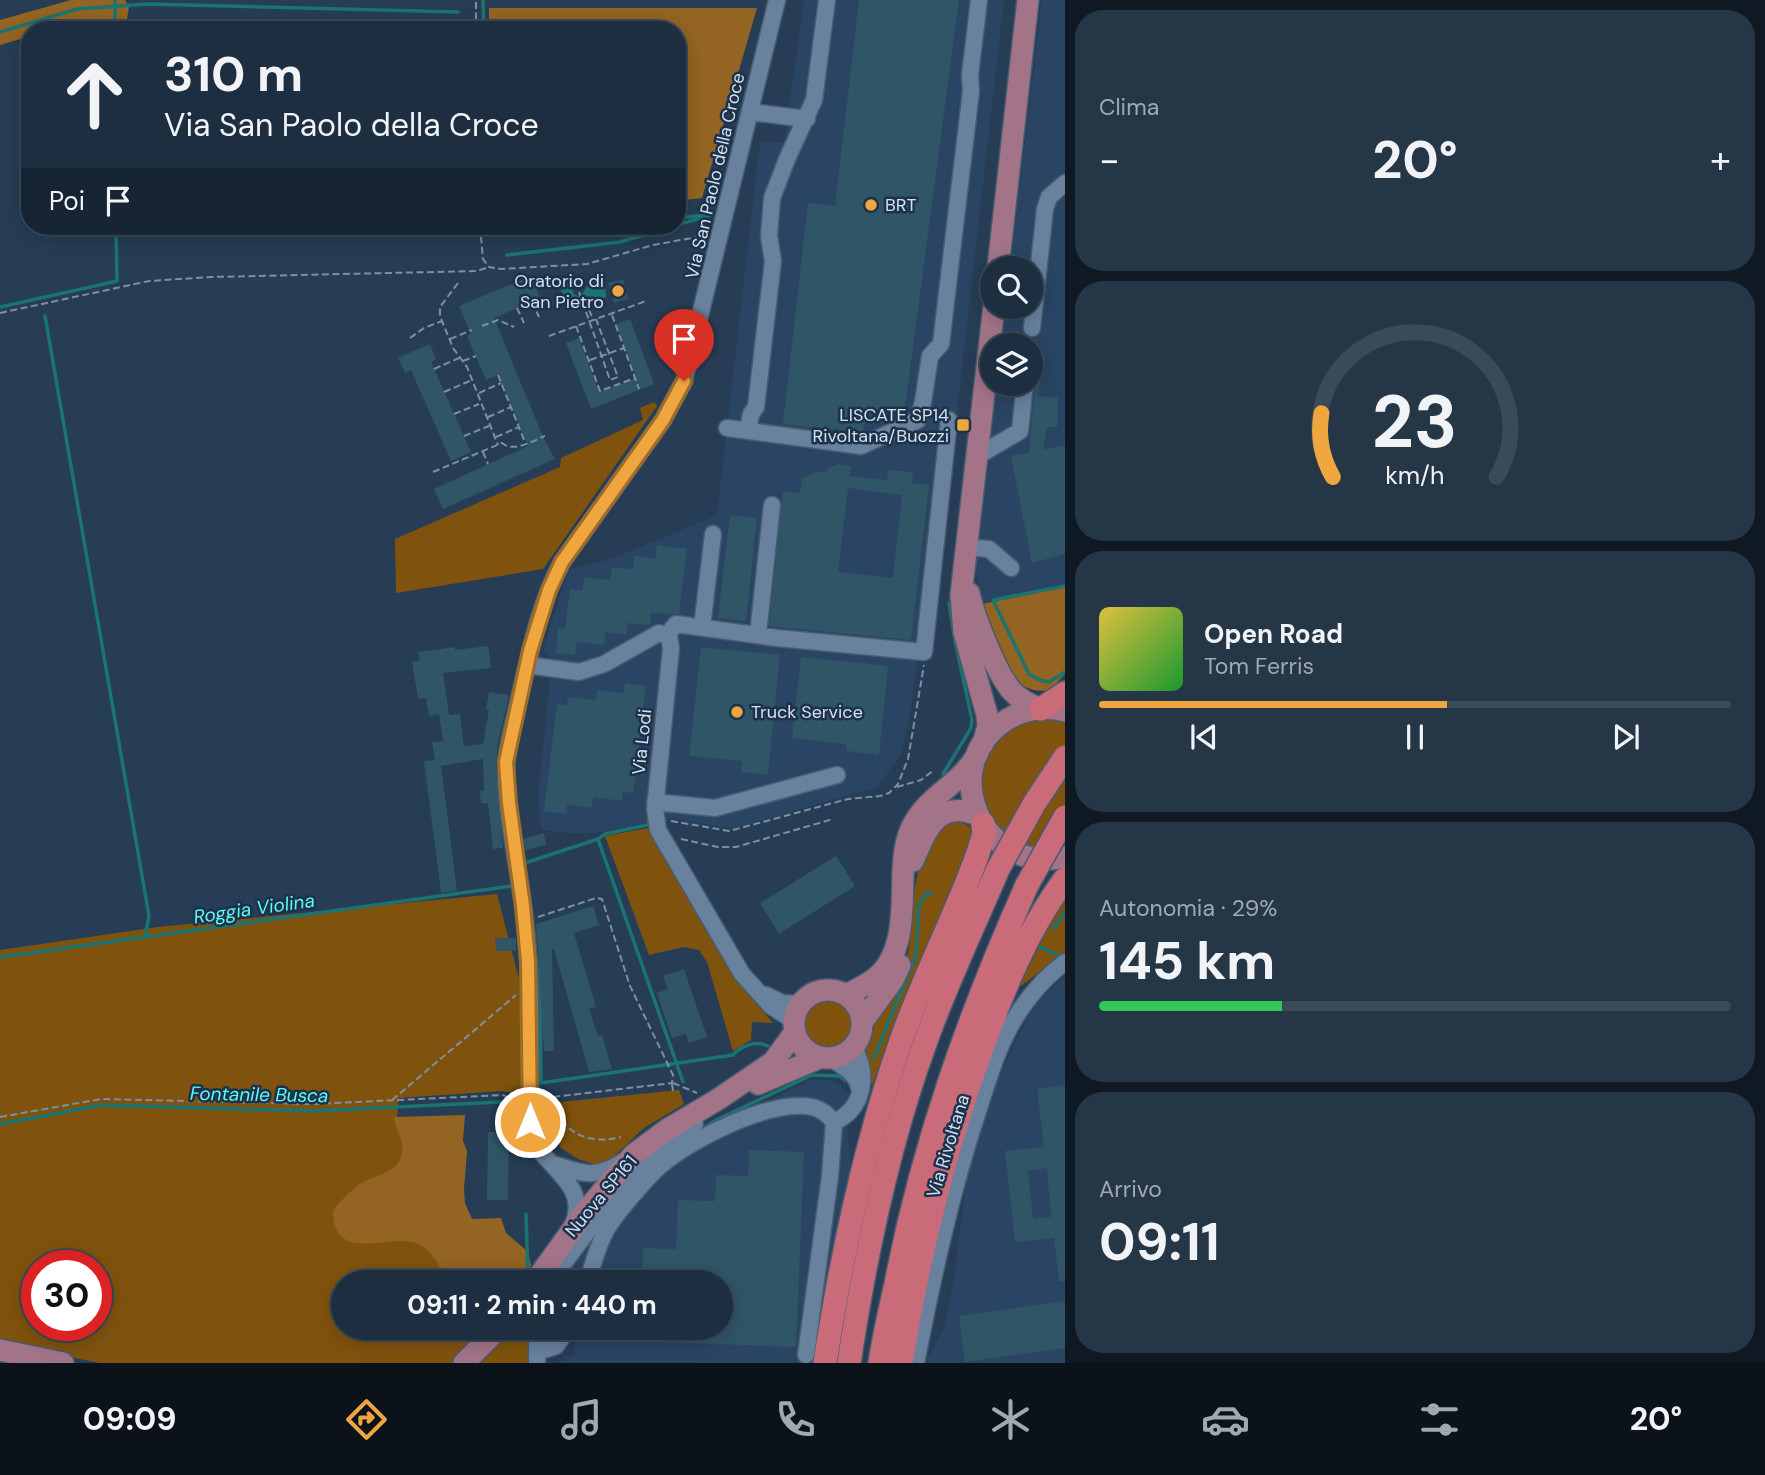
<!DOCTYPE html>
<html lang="it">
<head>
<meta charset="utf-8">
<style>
	:root { --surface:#1c2e40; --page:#253647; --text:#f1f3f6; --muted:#a0a8b1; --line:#3a4a59; --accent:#f0a63f }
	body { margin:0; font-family:"DM Sans",sans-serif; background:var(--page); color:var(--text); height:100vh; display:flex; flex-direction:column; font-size:26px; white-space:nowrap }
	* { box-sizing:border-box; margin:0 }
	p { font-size:23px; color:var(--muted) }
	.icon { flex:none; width:38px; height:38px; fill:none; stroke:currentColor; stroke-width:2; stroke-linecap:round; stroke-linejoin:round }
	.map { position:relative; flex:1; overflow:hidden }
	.details { display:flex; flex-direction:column; gap:10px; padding:10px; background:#0f1923; width:700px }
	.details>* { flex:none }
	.banner { position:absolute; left:21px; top:21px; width:665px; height:214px; border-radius:28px; box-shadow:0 4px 18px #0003,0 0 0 2px var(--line); background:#1c2e40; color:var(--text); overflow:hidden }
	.tools { position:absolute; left:980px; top:256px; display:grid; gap:14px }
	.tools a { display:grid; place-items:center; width:63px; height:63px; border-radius:50%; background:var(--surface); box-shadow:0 4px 18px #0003,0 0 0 2px var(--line); font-size:35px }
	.speed { position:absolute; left:21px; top:1250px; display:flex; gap:14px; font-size:35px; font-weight:700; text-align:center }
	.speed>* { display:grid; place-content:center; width:91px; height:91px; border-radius:50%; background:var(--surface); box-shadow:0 4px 18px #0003,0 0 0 2px var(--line); line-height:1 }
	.speed .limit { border:10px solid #d22; background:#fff; color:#111 }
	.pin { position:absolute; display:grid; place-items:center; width:60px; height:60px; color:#fff; margin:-72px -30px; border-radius:50% 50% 50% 0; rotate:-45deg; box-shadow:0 0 7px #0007 }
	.pin .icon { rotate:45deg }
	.me { position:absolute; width:77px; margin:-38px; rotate:0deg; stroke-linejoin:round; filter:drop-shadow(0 0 5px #0008) }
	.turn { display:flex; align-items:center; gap:24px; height:147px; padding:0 28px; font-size:32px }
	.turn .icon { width:91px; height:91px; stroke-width:2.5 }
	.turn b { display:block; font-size:49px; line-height:60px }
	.then { display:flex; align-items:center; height:66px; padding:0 28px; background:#0003; gap:14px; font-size:26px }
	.big { font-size:52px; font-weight:700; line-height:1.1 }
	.details .card { flex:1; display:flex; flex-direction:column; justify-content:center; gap:10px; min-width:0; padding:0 24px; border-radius:28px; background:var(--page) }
	.details .dial { align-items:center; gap:0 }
	.dial svg { height:182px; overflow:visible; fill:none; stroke:var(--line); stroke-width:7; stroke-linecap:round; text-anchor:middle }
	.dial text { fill:var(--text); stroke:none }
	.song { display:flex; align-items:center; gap:21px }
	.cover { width:84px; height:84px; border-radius:10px; background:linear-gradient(135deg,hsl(50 70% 55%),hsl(130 70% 35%)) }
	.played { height:7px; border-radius:4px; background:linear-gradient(90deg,var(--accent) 55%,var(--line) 55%) }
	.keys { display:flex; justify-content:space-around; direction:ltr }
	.heat { display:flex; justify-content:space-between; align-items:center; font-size:38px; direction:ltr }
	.charge { height:10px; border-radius:5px; background:linear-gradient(90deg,#34c759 29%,var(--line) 0) }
	.trip { position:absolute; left:331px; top:1270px; width:402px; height:70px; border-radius:35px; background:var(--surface); box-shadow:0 4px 18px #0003,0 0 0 2px var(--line); font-weight:700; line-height:70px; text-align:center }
	.tabs { display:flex; height:112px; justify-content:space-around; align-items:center; background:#0b121a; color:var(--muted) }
	.tabs .icon { width:49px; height:49px }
	.tabs .on { color:var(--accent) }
	.tabs b { font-size:32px; color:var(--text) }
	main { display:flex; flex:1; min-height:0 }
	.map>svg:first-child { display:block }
	.built { fill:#294563 }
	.green { fill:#7f530e; fill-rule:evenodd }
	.forest { fill:#936422 }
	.water { fill:#1a7471 }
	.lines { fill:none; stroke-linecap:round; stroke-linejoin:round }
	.stream { stroke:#1a7471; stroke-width:3.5 }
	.building { fill:#305567; fill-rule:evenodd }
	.minor-casing { stroke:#485c70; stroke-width:19 }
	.major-casing { stroke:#485c70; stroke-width:24 }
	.highway-casing { stroke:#485c70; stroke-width:26 }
	.path { stroke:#7d90a3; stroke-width:2; stroke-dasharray:7 3.5; stroke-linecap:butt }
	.minor { stroke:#68819d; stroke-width:16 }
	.major { stroke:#a37488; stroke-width:21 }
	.highway { stroke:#ca6b7a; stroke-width:23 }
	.highway-bridge-casing { stroke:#485c70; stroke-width:26; stroke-linecap:butt }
	.highway-bridge { stroke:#ca6b7a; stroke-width:23 }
	.route-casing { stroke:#9c6c29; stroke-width:18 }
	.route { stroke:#f0a63f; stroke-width:12 }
	.poi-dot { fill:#f0a63f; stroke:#1c324a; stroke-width:2.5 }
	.labels { text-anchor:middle; stroke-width:5; stroke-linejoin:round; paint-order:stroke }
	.street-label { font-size:18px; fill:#d2e0ef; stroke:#1c324a }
	.poi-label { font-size:18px; fill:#d2e0ef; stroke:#1c324a; text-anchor:start }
	.water-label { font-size:19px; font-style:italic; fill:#5efaf4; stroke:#1c324a }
</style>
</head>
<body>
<main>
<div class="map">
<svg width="1065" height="1363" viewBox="0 0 1065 1363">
	<rect width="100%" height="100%" fill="#263d55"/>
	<path class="built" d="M804,0h200l-75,658 -11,-1 -7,54 -10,43 -23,33 -146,42 -59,-11 -77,15h-25l-30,-3 -3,-33 14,-137 -8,-8v-5l24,-77 46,-12 103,-43 43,-374 24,2z
		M1042,0h23v587l-83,17 -8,-41 22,-180h35v-38h-31l5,-39h26v-38h-21z
		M1065,977v386h-140l19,-34 11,-56 11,-93 9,-39 20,-59 42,-82z
		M814,1079l18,2 8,4 8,10 -3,11 6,56 -37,201h-255l6,-7 9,-1 2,-24 -2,-3h147v-45h-162l74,-98 75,-58z"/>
	<path class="green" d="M654,402l3,4 -114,163 -147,24 -1,-54 165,-72 1,-9 82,-38 -3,-12z
		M1044,718l21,2v129l-8,2 -41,-6 -32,-33 -5,-38 10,-25 29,-25z
		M955,822l11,2 8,7 -5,22 -54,119 -43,114 -8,-32 11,-30 26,-50 8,-24 5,-57 6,-31 8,-16 15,-20z
		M648,828l93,157 32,38 -21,-1 -1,18 -18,11 -26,-89 -8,-12 -16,-3 -34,8 -44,-119z
		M497,894l22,85 4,116 -21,-4 -103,7 -2,20 80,165h-134v45h147l-38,35h-352l-100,-20v-393l158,-23zM37,1265h59v60h-59z
		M1065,895v58l-47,35z
		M802 1024a26 26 0 1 1 52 0a26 26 0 1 1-52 0Z
		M679,1090l5,14 -40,24 -33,31 -15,6 -18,-6 -17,-11 -11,-17 -9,-27z
		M508,1328h25v35h-57z"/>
	<path class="forest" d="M71,0h54l4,7 -2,12 -12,8 -50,-2 -15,5h-20v6l-30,9v-25z
		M489,8h268l-55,190 -25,3v-171h-188z
		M1065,587v87l-15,16c-13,3 -28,-2 -36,-12l-32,-74z
		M465,1115l-2,26 4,10 -3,38 1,14 7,16 29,-1 5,15 21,18 4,14 -5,18c-23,0 -61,7 -80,-10 -10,-9 -16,-26 -30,-30 -29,-9 -83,21 -83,-32 7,-10 17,-20 27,-27 14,-9 39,-11 42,-31 3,-13 -7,-23 -8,-36z"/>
	<path class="water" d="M601,276l2,2 -2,5 4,1 1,13 -6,3 -5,-2 -4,3 -12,-1 -8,4c-7,-4 -13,-16 -10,-23l9,1 4,12 4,2 4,-2 8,-12z"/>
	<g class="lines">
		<path class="stream" d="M115,0v30
			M483,0l1,30
			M0,32l77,-23 70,-5 311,8
			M677,218l28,-3
			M677,225l37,-11
			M491,226l2,8 95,-8
			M507,255l113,-13 55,-16
			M0,307l117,-26 -1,-55
			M45,316l104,600 -4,21
			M1065,586l-72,14 36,74 10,6 10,2 16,-10
			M943,774l28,-46 1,-8 -17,-79 -6,-38
			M598,839l7,-5 42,-9
			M522,864l76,-25 85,243
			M1054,928l11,-16
			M1035,944l26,13
			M535,952l5,30 1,101 192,-28c8,-9 23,-15 35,-9
			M0,957l512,-71
			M874,1058l42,-103 3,-51 7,-10 5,-1
			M0,1124l101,-19 212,6 188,-9 18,2
			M697,1132l19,-12 96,-45 27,1 6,4
			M526,1214l2,61"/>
	</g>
	<path class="building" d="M859,0h100l-55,415 -37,-3 -4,20 -80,-8 25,-221 27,3z
		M531,276l9,22 -46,20 50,121 11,20 -112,50 -9,-20 94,-43 -30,-71 -12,5 -19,-44 4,-2 -12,-28z
		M623,279l5,20 -14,4 -6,-20z
		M630,319l24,65 -63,25 -25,-66 13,-5 20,54 37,-14 -20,-54z
		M430,344l6,15 -5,3 40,90 -20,9 -40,-91 -6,3 -7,-15z
		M1031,371l10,1 -3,24 20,2 -1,29h-10l-4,23 22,-5v109l-33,9 -21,-107 18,-3 6,-69z
		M838,464l13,2 -2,10 38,4 1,-10 25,2 -1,11 17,2 -18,155 -142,-14 14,-135 17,2 2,-15 15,-6 10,1 1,-5zM848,488l54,7 -9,83 -55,-6z
		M730,515l27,3 -11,103 -28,-3z
		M657,545l30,4 -8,65 -28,-1 -1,12 -22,-2 -2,12 -21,-3 -1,13 -27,-3 -2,13 -19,-2 2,-25 7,1 5,-40 12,2 2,-14 26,3 2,-13 21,2 1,-13 21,3z
		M488,646l3,22 -48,5 6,42 11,-1 4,32 19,-2 6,-34h-3l3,-18 20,3 -11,47 -2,30 7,76 -10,1 -5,-46h-7l-1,-12h4l-1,-32 -42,7 16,125 -16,2 -17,-132 11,-1 -3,-18 11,-1 -4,-27 -10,2 -3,-18 -8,1 -6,-37 8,-1 -2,-9 37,-5v3z
		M701,647l79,8 -12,120 -27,-3 1,-11 -53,-5z
		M801,657l87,9 -9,89 -32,-4 -1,-7 -54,-6z
		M625,683l21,3 -13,107 -10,-1 -1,9 -29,-4 -1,11 -25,-3 -1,9 -22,-3 13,-107 10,1 1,-8 28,3 1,-10 26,3z
		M544,833l2,12 -21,5 -2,-11z
		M836,856l19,30 -76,48 -19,-31z
		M593,906l6,19 -25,8 22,74 -7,2 9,27 4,-1 10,34 -23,3 -35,-123h-2l2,102h-10l-8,-127z
		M495,938h21v13h-20z
		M684,969l23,68 -18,6 -3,-9 -14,4 -15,-45 11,-4 -5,-13z
		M1065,1085v196h-6l-5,-43 -39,4 -10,-91 39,-4 -7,-58zM1047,1168l4,49 -18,2 -5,-48z
		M488,1132h21l-1,68h-21z
		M749,1150l55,2 -8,195 -190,-7 1,-12h114v-45h-79l1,-35 33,1 2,-49 37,1 1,-26 32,1z
		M1065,1301v47l-100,14 -6,-46z"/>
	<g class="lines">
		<g class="minor-casing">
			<path id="minor" d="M751,112l56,7
				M1032,328l13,-119 4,-12 16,-14
				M727,428l134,18 57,-26 5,-18 7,-46 11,-12 30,-253 -1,-16 9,-75
				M748,431l3,-17 5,-7 17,-146 -4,-25 3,-38 15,-39 27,-59 13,-100
				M976,457l44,-26 5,-48
				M966,547l23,2 22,19
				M702,627l11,-93
				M758,634l14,-129
				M667,635l9,-11 101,14 147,14 25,-232
				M527,665l52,7 25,-8 55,-31 10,3 2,12 -16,161 3,21 84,144 29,32 23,15
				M655,802l60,6 122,-33
				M766,995l16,8 19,1
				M831,1059c15,9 27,15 29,33
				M834,1122c30,-13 35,-48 20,-74
				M556,1165c28,9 39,14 66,-3
				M573,1224c14,-32 -14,-50 -31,-71 -8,-10 -11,-20 -12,-31 0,-64 2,-128 -4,-192 -5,-53 -19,-105 -20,-158 0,-25 8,-49 13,-73 11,-46 20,-95 43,-137l101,-142 21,-39 93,-381
				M549,1283l82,-110 28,-26 36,-23
				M587,1283c6,-18 11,-40 21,-56 8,-13 40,-51 52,-61 31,-27 110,-67 152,-59 10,2 16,8 22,15l-4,54 -24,179
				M537,1328v33
				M537,1352l19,-6 12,-18
				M916,1363c17,-87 35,-171 63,-255 10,-31 19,-62 36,-90 13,-21 30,-41 50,-56"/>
		</g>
		<g class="major-casing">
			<path id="major" d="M998,268l30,-268
				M969,593c5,23 28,82 43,98 8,9 18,14 29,18
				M1065,711c-20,-5 -40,-2 -57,8 -74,45 -27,157 57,138
				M983,744l5,-18 -1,-11 -23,-83 -3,-37 33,-289
				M913,861c14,-32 24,-62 65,-46
				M794 1024a34 34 0 1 1 68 0a34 34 0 1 1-68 0Z
				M846,995c11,-6 24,-11 33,-20 26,-24 23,-70 24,-103 1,-16 2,-32 10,-47 16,-31 49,-41 65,-72
				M863,1021l30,-41 7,-15
				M758,1084l61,-26
				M534,1283l52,-72 47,-56 35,-26 49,-29 56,-38 22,-30
				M0,1350l63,13
				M464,1363l35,-35"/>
		</g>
		<g class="highway-casing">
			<path id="highway" d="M1041,709l24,-16
				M825,1363c17,-111 40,-220 77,-325 22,-62 53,-121 75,-182l7,-22 -1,-10
				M849,1363c16,-107 38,-214 75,-317 21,-60 49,-118 74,-177
				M880,1363c4,-26 10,-53 16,-79 27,-140 73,-269 131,-399
				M901,1363c18,-110 45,-219 84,-323 21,-57 44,-112 80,-161"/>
		</g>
		<path class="path" d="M476,30v-30
			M480,226l3,33 6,8 12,2 86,-5 66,-19 50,-9
			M458,283l-18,24v9l13,32 14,19 31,78
			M579,292l31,88 8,-3 -22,-58
			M532,302l7,15
			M584,303l2,-1 7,18
			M517,308l7,15
			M0,313l149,-32 62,-4 266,-6 12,-4
			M612,315l27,74
			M482,326l16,-6 16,7
			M576,326l24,65 35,-13
			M549,336l97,-35
			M410,338l14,-10 18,-7
			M450,339l22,-9
			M590,360l34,-12
			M463,361l13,-5
			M434,369l25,-11
			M498,375l26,65
			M444,392l28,-12
			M479,393l22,-10
			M454,414l25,-10
			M488,417l23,-10
			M464,436l25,-10
			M496,437l23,-10
			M483,452l5,12
			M433,472l69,-29c12,10 30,-2 43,-7
			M897,787l24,-7 13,-10
			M671,821l58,10 119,-32 32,-3 9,-3 9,-9 10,-25 16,-94
			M681,839l37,8h18l97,-28
			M538,917l58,-19 6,1 28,87 43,89 -1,8 -128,15
			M673,1083l24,10
			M672,1084l1,7
			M392,1100l124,-105
			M545,1109c12,3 14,9 22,17 13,14 36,16 54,11
			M0,1117l101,-18 212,5 189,-9 13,4"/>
		<use href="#minor" class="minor"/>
		<use href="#major" class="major"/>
		<use href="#highway" class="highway"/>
		<g class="highway-bridge-casing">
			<path id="highway-bridge" d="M998,869l36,-65 31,-47
				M1027,885l38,-68"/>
		</g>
		<use href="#highway-bridge" class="highway-bridge"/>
	</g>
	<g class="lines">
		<g class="route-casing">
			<path id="route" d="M530,1122l-2,-161 -5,-55 -14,-103 -3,-41 24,-111 19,-61 13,-28 101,-142 21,-39"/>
		</g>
		<use href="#route" class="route"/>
	</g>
	<g class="poi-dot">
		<circle cx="871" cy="205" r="7"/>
		<circle cx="618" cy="291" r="7"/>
		<rect x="956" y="418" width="14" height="14" rx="3.5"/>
		<circle cx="737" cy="712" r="7"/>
	</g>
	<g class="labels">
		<g class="street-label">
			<text transform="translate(715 176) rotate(-77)" y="6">Via San Paolo della Croce</text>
			<text transform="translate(642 742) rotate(-84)" y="6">Via Lodi</text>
			<text transform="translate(948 1146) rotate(-73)" y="6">Via Rivoltana</text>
			<text transform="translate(601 1196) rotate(-50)" y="6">Nuova SP161</text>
		</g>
		<g class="poi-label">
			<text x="885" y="211">BRT</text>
			<text x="604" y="287" text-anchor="end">Oratorio di<tspan x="604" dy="21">San Pietro</tspan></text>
			<text x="949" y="421" text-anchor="end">LISCATE SP14<tspan x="949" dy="21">Rivoltana/Buozzi</tspan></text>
			<text x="751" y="718">Truck Service</text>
		</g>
		<g class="water-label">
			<text transform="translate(254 908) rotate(-8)" y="7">Roggia Violina</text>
			<text transform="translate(259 1094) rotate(1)" y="7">Fontanile Busca</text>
		</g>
	</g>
</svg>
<div class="tools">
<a><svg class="icon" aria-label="search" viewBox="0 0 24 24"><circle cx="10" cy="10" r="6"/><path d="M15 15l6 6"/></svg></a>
<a><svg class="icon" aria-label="layers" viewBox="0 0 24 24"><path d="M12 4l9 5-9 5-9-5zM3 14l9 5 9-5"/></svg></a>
</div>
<div class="speed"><div class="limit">30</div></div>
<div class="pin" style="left:684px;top:381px;background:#d93025"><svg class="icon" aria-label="arrive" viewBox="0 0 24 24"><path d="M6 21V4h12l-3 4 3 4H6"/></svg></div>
<svg class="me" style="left:530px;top:1122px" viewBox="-20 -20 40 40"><circle r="17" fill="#f0a63f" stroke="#fff" stroke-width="3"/><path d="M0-11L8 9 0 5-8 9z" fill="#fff"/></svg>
<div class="trip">09:11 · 2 min · 440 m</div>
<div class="banner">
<div class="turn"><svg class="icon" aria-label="ahead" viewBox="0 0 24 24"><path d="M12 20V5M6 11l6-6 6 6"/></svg><div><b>310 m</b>Via San Paolo della Croce</div></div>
<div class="then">Poi<svg class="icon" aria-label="arrive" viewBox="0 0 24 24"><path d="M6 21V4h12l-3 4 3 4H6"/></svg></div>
</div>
</div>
<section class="details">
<div class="card"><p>Clima</p>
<div class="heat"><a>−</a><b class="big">20°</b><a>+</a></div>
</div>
<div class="card dial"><svg viewBox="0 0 100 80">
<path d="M14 69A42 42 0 1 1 86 69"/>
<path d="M14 69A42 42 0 0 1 9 41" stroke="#f0a63f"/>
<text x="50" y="56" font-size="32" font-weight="700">23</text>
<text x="50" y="72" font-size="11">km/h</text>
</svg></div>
<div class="card">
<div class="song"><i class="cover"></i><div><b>Open Road</b><p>Tom Ferris</p></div></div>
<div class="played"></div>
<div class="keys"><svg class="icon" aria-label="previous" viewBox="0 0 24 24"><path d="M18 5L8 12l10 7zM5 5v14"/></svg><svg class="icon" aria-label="pause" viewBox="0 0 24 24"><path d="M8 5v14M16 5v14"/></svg><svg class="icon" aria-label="next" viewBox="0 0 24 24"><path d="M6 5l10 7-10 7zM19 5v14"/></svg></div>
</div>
<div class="card"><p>Autonomia · 29%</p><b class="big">145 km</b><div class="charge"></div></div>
<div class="card"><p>Arrivo</p><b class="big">09:11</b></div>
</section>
</main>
<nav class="tabs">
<b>09:09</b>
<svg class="icon on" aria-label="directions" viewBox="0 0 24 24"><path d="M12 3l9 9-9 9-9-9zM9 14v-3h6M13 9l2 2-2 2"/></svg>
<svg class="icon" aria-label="music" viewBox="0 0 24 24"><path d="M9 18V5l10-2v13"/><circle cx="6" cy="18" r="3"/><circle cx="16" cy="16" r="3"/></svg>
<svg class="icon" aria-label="phone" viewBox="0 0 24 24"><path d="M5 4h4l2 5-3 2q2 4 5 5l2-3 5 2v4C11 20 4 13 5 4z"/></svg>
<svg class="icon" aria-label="climate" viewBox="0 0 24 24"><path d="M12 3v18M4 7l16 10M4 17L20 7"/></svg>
<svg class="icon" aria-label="car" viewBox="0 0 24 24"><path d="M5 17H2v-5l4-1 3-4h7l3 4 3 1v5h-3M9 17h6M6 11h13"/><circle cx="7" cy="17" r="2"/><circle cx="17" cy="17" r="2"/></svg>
<svg class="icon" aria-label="filters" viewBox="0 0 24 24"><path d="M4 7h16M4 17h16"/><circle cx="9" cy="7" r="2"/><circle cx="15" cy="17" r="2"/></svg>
<b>20°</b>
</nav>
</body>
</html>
